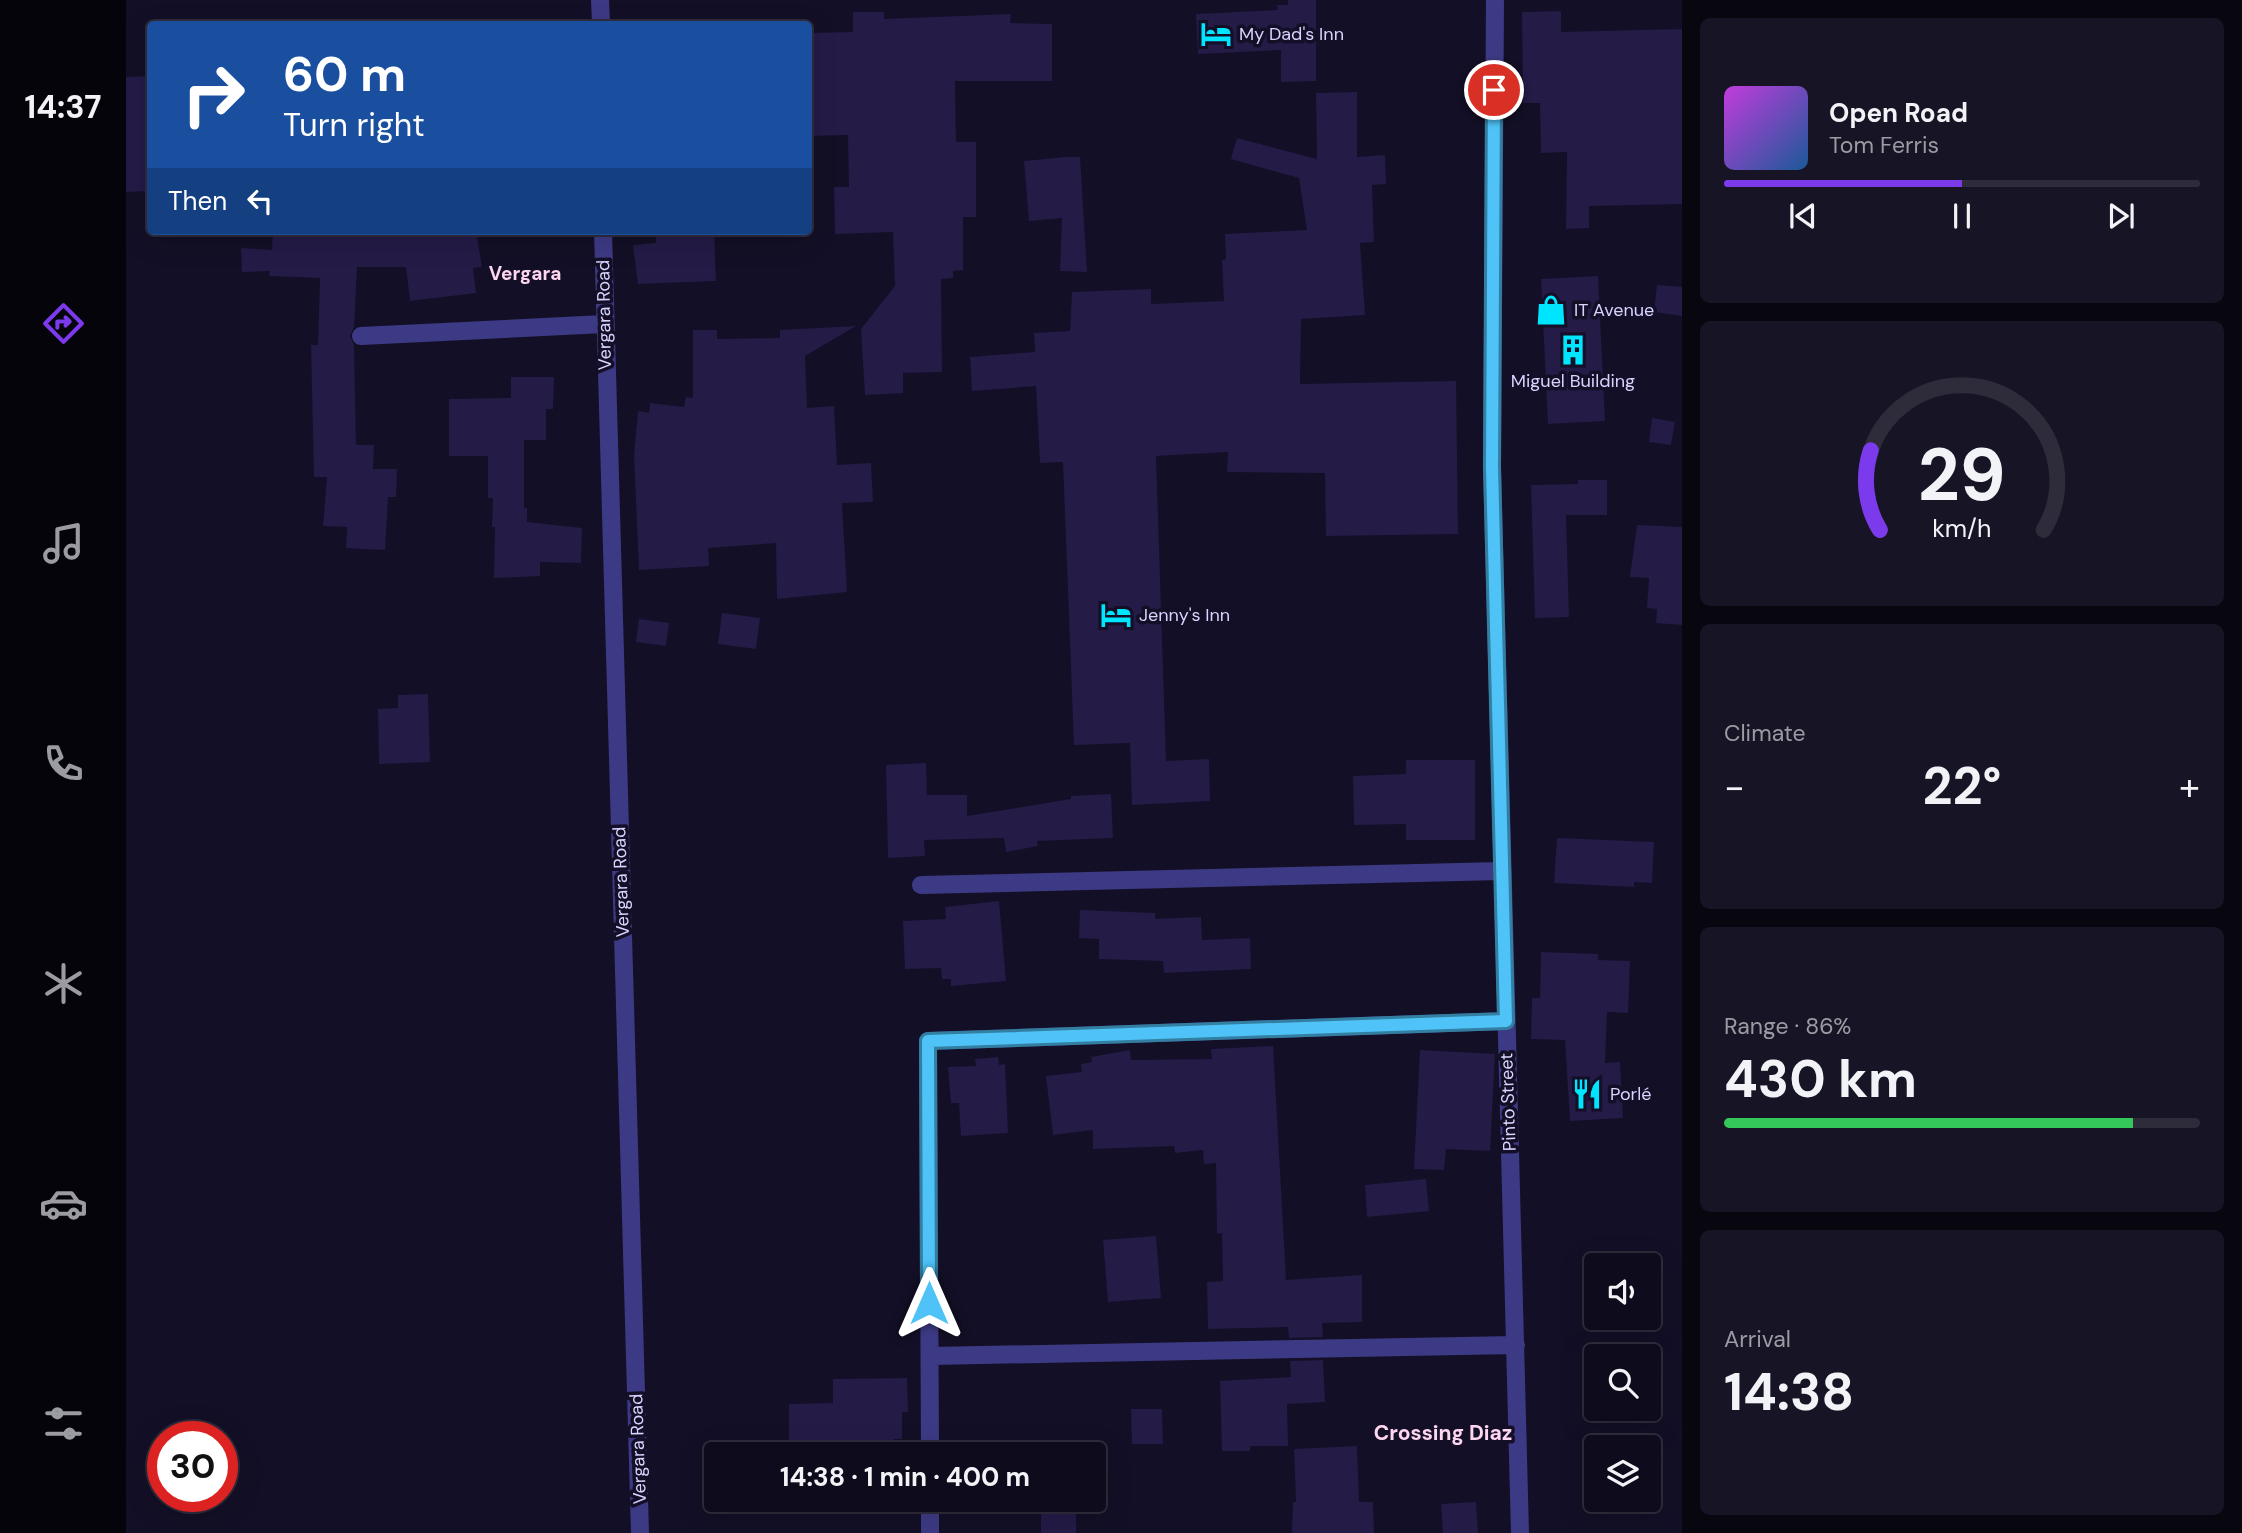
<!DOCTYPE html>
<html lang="en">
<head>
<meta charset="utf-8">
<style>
	:root { --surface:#0e0b1c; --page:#171425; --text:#f1f3f6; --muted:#9b9ba3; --line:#2e2b3b; --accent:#7c3aed }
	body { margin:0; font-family:"DM Sans",sans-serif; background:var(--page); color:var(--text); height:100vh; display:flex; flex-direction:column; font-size:26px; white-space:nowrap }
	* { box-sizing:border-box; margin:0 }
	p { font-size:23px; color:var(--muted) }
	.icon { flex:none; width:38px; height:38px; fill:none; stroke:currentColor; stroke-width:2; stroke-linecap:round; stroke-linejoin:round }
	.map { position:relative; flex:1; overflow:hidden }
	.panel { display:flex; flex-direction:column; gap:18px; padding:18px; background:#08060f; width:560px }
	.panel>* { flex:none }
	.hud { position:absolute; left:21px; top:21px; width:665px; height:214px; border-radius:7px; box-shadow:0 7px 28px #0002,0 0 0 2px var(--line); background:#1a4fa0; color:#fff; overflow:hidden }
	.fabs { position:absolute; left:1458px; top:1253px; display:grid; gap:14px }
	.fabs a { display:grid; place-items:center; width:77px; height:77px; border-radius:7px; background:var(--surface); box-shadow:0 7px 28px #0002,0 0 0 2px var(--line); font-size:35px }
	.speed { position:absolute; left:21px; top:1421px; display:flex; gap:14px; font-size:35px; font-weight:700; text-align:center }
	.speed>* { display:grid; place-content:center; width:91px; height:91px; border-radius:50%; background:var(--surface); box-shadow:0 7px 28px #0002,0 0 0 2px var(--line); line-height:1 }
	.speed .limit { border:10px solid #d22; background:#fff; color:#111 }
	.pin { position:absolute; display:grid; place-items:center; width:60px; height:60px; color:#fff; margin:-30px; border:4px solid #fff; border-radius:50%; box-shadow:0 2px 7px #0007 }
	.me { position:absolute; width:77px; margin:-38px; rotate:0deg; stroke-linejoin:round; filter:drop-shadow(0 0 5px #0008) }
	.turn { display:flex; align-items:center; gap:24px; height:147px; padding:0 21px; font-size:32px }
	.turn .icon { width:91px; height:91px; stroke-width:2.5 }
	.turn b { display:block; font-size:49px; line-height:60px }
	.then { display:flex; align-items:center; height:66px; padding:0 21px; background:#0003; gap:14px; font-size:26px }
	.big { font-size:52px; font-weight:700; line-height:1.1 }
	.panel .tile { flex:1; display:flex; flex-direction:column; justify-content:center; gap:10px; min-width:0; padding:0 24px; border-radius:10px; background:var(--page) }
	.panel .dial { align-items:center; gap:0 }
	.dial svg { height:182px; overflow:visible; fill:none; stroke:var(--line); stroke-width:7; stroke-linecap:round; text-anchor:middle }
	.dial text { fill:var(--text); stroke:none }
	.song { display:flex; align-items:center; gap:21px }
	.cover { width:84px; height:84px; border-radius:10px; background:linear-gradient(135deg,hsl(290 70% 55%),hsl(210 70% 35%)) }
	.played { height:7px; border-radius:4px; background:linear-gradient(90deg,var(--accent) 50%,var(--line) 50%) }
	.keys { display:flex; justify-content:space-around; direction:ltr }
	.heat { display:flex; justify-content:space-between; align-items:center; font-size:38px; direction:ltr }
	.charge { height:10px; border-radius:5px; background:linear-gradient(90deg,#34c759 86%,var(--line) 0) }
	.trip { position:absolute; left:578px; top:1442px; width:402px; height:70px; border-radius:7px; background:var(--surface); box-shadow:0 7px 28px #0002,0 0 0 2px var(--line); font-weight:700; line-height:70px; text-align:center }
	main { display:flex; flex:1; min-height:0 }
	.tabs { display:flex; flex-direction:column; width:126px; justify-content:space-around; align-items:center; background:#06040b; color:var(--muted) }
	.tabs .icon { width:49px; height:49px }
	.tabs .current { color:var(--accent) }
	.tabs b { font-size:32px; color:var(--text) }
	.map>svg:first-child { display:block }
	.building { fill:#241b47 }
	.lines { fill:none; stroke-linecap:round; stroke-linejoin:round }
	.minor { stroke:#3d3a85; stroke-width:18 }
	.route-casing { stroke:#337fa1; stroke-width:18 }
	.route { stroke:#4fc3f7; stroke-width:12 }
	.labels { text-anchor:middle; stroke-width:7; stroke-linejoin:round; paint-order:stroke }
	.poi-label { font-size:18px; fill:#d9d4ff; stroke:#130f26; text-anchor:start }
	.street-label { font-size:18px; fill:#d9d4ff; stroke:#130f26 }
	.neighbourhood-label { font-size:19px; font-weight:bold; fill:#ffd6f0; stroke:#130f26 }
	.quarter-label { font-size:21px; font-weight:bold; fill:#ffd6f0; stroke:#130f26 }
</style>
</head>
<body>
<main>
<nav class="tabs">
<b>14:37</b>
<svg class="icon current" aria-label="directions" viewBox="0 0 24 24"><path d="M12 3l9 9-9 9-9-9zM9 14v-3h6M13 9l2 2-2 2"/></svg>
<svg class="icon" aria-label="music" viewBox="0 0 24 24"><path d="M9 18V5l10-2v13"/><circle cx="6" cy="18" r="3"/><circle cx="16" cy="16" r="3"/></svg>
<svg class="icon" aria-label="phone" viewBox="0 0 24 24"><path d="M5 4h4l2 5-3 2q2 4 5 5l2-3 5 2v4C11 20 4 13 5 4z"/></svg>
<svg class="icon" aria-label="climate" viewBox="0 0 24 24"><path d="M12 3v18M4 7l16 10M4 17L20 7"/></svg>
<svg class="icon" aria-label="car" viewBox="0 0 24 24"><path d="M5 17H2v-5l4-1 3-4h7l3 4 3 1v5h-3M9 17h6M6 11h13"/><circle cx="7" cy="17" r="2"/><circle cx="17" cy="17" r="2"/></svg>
<svg class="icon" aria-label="filters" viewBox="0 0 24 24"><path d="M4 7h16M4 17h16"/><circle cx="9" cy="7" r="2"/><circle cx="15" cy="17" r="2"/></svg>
</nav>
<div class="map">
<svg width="1556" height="1533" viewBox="0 0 1556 1533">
	<rect width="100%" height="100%" fill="#130f26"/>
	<path class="building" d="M1162,0h28v81l-35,1v-32l-83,4 -2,-40 82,-4 -1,-5h11z
		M1435,11v21l121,-3v175l-93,2v22l-23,1 1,-77 -26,1 -1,-50h-17l-1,-91z
		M727,12h31v7l127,-5 -1,9 42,1v57h-97l1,61h20v75h-13v53l-10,1v7l-12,1 1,93 -39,1v20l-38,2 -4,-66 34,-43 -2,-54 -58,2 -1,-47h15l-1,-52 -39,1 -1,-103 45,-1z
		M24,76v115l-24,1v-115z
		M1231,92v65l28,-2 1,29 -14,1 2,57 -14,1 5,72 -64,4 -1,65 156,-3 2,153 -132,2 -1,-63 -98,-1 1,-20 -72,4 10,305 43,-2 1,42 -78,4 -2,-62 -56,2 -11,-283 -23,1 -4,-77 -64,5 -2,-34 65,-5 -1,-19 36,-2 2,-39 79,-3v15l73,-3 -2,-41 4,-1 -1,-25 82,-4 -8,-52 -68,-19 6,-21 80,21 -1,-66z
		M940,157h14l7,115 -27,-1 2,-53 -33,3 -5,-60z
		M147,231h203l6,36 -9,1 3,25 -66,8 -4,-34h-49l-3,60 -4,9 4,9 2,100h18l-1,24h24l-1,28h-8l-3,53 -39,-2 1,-21 -24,-1 4,-49h-13l-3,-132h7l2,-67 -51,-2 1,-5 -28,1 -1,-24 31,2z
		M530,231h58l2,50 -78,3 -5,-39 23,-2z
		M1472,276l7,145 -57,3 -7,-145z
		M1531,285l25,2v29l-28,-4z
		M730,326l-51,30 2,52 27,-2 3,59 34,-2 2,39 -31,1 5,89 -70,7 -1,-56 -68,5 1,18 -70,4 -5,-114 4,-45 11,2 1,-10 34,4 2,-10 7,1v-68h24v9l63,-1v-8z
		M385,377h43l-1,32h-7v31h-22v68h3v14l55,6 -1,35 -41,-1v14l-46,2 1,-51h-3l1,-29h-5v-42h-39v-57l62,-1z
		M1526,418l23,4 -4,23 -22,-3z
		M1452,480h29v35h-41l3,102 -34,1 -4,-133 47,-1z
		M1511,525l45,2v98l-26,-2 1,-14 -10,-1 2,-30 -19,-1z
		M596,613l38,5 -4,31 -38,-5z
		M513,619l30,4 -3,23 -30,-4z
		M302,694l2,68 -51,2 -1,-55 20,-1v-13z
		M1280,760h69v80h-69v-16l-52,1 -1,-49 53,-2z
		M800,763l1,32h40v21l104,-17v-3l40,-2 2,44 -76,3 1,5 -32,6 -2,-14 -80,2 1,16 -37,2 -2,-93z
		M1431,838l97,4 -2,41 -18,-1v5l-80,-4z
		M873,901l7,80 -55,5v-7h-9l-1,-11 -36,1 -2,-48 43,-2 -1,-12z
		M954,910l75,3v6l46,-2 1,23 48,-2 1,31 -87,4 -1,-12 -64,-2v-20l-20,-1z
		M1415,952l57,2v6l32,1 -2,52 -21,-1 -2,51 15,-1 3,56 -53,3 -5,-81 -34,-1 1,-41h8z
		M1147,1046l13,234 76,-5v47l-40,1 1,14 -34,1 -1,-11 -80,2 -1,-47 16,-1 -1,-48 -5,1 -1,-71 -12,1 -1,-14 -28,3 -1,-7 -81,3v-19l-40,5 -7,-59 36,-4 -1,-8 11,-2 -1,-5 39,-7 1,10 81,-1 -1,-10z
		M1294,1050l75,4 -5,97 -44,-2 -2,21 -30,-1z
		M872,1057l1,8 6,-1 3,69 -47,3 -2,-33h-8l-3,-36 28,-1 -1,-7z
		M1300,1179l3,32 -62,6 -2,-32z
		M1030,1236l5,62 -53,4 -5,-62z
		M1197,1360l2,42 -38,2 1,42h-38v5h-28l-2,-70 71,-4 -1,-16z
		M781,1378l1,34h-6v27h-8v15l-105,-2v-48l44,-1v-24z
		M1005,1409h31l1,35h-31z
		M1231,1446l2,56h14l1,31h-82l1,-31h3l-2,-53z
		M950,1502v31h-35v-30z
		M1350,1502l2,31h-35l-2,-29z"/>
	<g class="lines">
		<path class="minor" d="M474,0l1,24
			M1369,0l-3,467 28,1066
			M477,231l37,1302
			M235,336l243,-12
			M795,885l580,-14
			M804,1356l586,-11
			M804,1454l-2,-413 578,-20
			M804,1500v33"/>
	</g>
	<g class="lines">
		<g class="route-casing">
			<path id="route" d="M803,1303l-1,-262 578,-20 -14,-554 2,-377"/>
		</g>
		<use href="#route" class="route"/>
	</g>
	<defs>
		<g id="hotel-bare" transform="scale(2.415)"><path d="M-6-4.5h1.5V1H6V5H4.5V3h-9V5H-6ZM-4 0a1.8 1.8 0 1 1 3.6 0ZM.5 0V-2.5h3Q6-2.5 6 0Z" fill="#00e5ff" stroke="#130f26" stroke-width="2.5" paint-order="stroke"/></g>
		<g id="shop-bare" transform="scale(2.415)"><path d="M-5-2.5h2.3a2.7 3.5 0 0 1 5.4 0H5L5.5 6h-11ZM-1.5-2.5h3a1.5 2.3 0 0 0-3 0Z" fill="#00e5ff" stroke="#130f26" stroke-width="2.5" paint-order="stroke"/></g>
		<g id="building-bare" transform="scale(2.415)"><path d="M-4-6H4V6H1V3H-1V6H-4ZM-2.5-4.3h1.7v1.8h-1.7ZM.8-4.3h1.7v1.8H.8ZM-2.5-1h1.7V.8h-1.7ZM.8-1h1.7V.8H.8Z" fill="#00e5ff" stroke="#130f26" stroke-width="2.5" paint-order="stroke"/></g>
		<g id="restaurant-bare" transform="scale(2.415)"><path d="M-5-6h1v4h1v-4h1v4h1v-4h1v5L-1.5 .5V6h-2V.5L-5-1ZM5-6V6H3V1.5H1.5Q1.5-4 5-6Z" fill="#00e5ff" stroke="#130f26" stroke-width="2.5" paint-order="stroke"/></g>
	</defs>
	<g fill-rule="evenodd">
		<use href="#hotel-bare" x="1090" y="34"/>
		<use href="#shop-bare" x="1425" y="310"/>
		<use href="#building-bare" x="1447" y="350"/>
		<use href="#hotel-bare" x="990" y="615"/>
		<use href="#restaurant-bare" x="1461" y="1094"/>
	</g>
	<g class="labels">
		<g class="poi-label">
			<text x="1113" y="40">My Dad's Inn</text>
			<text x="1448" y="316">IT Avenue</text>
			<text x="1447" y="387" text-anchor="middle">Miguel Building</text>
			<text x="1013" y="621">Jenny's Inn</text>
			<text x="1484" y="1100">Porlé</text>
		</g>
		<g class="street-label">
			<text transform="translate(478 315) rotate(-91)" y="6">Vergara Road</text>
			<text transform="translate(495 882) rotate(-92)" y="6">Vergara Road</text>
			<text transform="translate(1382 1102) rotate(-92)" y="6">Pinto Street</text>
			<text transform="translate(512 1449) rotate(-92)" y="6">Vergara Road</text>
		</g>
		<g class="neighbourhood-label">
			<text x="399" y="280">Vergara</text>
		</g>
		<g class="quarter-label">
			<text x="1317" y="1440">Crossing Diaz</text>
		</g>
	</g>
</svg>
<div class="fabs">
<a><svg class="icon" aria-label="sound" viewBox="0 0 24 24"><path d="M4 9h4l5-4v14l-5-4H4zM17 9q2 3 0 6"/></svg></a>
<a><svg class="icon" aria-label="search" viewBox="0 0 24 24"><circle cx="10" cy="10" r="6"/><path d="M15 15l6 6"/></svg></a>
<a><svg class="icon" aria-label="layers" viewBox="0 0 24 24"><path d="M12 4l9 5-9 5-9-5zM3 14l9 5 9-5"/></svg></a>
</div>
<div class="speed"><div class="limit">30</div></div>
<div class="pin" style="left:1368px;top:90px;background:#d93025"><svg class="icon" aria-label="arrive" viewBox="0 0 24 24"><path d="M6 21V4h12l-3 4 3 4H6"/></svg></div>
<svg class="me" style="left:803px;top:1303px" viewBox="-20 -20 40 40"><path d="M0-17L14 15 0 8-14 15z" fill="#4fc3f7" stroke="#fff" stroke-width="4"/></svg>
<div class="trip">14:38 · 1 min · 400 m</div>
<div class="hud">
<div class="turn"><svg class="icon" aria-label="right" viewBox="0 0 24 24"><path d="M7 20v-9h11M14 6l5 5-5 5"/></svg><div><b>60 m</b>Turn right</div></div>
<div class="then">Then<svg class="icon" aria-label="left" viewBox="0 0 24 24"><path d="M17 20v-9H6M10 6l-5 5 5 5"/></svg></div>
</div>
</div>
<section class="panel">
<div class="tile">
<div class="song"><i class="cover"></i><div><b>Open Road</b><p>Tom Ferris</p></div></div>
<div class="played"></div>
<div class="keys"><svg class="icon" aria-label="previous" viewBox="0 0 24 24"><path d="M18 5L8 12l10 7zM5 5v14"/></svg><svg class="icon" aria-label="pause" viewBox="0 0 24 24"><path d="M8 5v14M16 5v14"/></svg><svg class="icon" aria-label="next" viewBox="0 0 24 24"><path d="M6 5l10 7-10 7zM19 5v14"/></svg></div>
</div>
<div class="tile dial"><svg viewBox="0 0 100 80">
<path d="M14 69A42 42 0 1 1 86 69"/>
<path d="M14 69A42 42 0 0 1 10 34" stroke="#7c3aed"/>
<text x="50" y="56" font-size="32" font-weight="700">29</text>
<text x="50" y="72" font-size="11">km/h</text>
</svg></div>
<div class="tile"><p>Climate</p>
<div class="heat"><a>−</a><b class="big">22°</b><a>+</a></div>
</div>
<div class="tile"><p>Range · 86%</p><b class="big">430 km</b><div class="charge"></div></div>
<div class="tile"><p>Arrival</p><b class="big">14:38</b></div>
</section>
</main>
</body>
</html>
